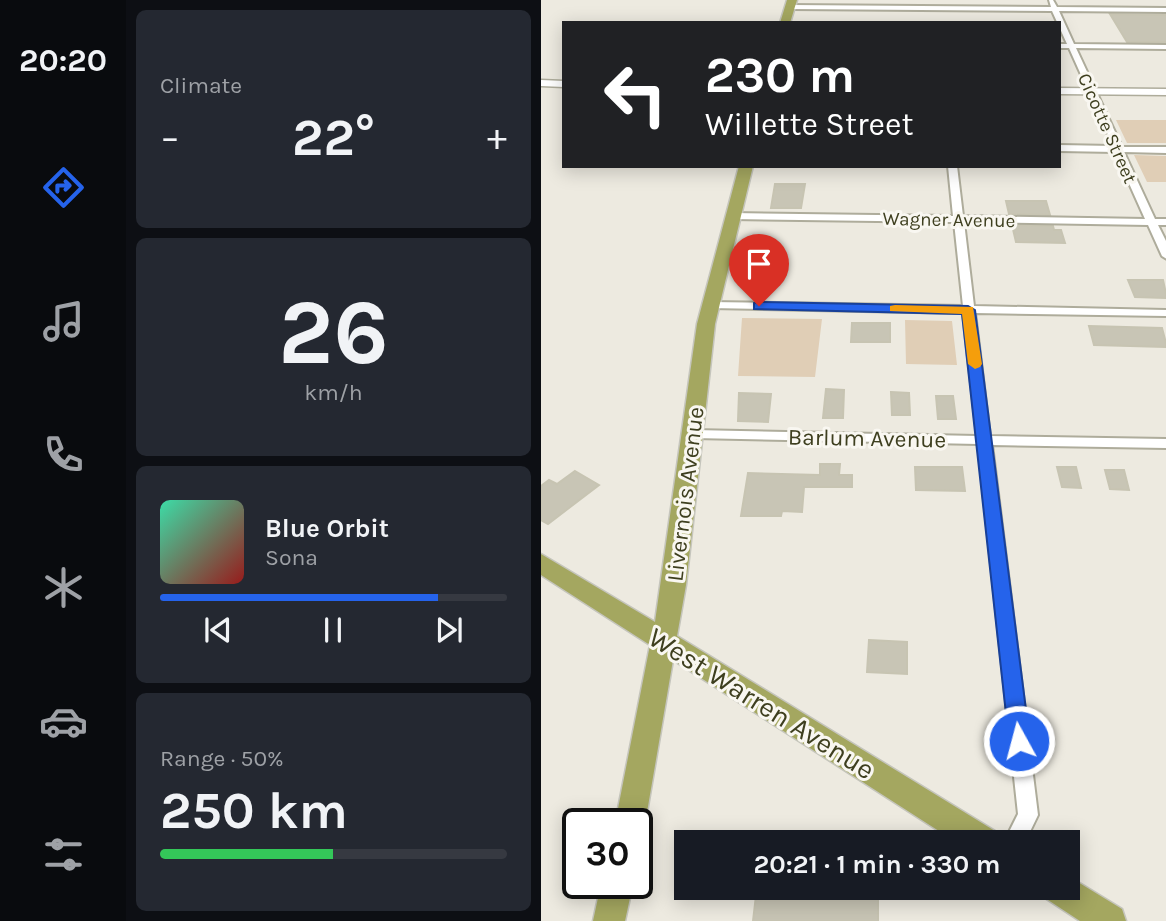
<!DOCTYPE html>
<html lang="en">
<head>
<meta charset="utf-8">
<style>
	:root { --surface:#171b24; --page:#242831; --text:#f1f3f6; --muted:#9ea1a6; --line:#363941; --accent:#2563eb }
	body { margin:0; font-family:Karla,sans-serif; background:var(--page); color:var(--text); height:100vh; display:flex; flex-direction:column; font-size:26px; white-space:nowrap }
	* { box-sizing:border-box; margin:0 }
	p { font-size:23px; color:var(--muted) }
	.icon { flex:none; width:38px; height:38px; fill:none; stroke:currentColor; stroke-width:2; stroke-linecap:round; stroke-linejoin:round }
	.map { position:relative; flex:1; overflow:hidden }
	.details { display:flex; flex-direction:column; gap:10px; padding:10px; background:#0d0f14; width:415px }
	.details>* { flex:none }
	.hud { position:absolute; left:21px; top:21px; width:499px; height:147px; border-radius:0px; box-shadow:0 4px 18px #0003; background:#202124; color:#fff; overflow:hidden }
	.speed { position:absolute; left:21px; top:808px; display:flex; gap:14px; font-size:35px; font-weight:700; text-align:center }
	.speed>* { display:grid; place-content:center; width:91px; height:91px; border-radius:50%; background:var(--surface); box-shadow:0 4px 18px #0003; line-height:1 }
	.speed .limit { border:4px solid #111; border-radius:10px; background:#fff; color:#111 }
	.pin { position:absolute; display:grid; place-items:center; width:60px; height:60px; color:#fff; margin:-72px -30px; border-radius:50% 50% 50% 0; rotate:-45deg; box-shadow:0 0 7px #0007 }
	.pin .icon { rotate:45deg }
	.me { position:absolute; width:77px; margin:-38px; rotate:353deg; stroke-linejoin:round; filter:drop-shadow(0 0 5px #0008) }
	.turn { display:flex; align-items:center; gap:24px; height:147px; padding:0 28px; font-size:32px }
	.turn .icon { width:91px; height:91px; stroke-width:2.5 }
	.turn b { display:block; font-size:49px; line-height:60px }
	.big { font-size:52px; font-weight:700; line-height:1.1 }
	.details .widget { flex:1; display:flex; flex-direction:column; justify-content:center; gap:10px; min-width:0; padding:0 24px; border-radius:10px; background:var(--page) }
	.details .dial { align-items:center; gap:0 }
	.dial b { font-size:91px; line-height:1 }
	.song { display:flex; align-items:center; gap:21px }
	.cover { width:84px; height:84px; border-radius:10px; background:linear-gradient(135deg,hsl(160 70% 55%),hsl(0 70% 35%)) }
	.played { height:7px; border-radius:4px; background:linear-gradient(90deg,var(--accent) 80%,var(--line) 80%) }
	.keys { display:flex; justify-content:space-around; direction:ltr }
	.heat { display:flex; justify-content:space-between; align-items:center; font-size:38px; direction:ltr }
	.charge { height:10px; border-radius:5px; background:linear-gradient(90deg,#34c759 50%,var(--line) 0) }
	.trip { position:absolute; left:133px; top:830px; width:406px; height:70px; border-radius:0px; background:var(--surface); box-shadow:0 4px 18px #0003; font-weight:700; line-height:70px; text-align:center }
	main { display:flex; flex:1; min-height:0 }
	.menu { display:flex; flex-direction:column; width:126px; justify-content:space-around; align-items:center; background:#090b0e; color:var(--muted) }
	.menu .icon { width:49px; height:49px }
	.menu .active { color:var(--accent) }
	.menu b { font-size:32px; color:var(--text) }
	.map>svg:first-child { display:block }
	.green { fill:#e0ceb6 }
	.building { fill:#c8c5b5; stroke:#c7c4b2; stroke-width:2 }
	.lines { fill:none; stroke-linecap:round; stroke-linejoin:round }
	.minor-casing { stroke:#aeac9b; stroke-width:4 }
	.tertiary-casing { stroke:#aeac9b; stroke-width:3 }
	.primary-casing { stroke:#c5c5bc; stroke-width:3 }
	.minor { fill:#fff; fill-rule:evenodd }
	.tertiary { fill:#fff; fill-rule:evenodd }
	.primary { fill:#a4a760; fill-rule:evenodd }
	.route { fill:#2563eb; stroke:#184099; stroke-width:2 }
	.slow { fill:#f59e0b }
	.labels { text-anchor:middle; stroke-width:6; stroke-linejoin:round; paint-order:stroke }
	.far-street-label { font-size:19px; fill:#3e3f1f; stroke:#f9f7f1 }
	.street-label { font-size:23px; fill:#3e3f1f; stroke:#f9f7f1 }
	.near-street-label { font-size:28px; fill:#3e3f1f; stroke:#f9f7f1 }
</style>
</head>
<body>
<main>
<nav class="menu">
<b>20:20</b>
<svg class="icon active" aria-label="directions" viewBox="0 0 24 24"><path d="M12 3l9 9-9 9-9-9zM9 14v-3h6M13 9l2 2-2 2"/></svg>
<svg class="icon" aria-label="music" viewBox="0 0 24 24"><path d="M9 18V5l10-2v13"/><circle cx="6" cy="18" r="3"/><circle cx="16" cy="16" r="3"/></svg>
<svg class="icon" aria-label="phone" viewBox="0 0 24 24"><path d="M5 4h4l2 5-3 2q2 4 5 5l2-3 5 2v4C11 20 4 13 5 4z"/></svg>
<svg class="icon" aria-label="climate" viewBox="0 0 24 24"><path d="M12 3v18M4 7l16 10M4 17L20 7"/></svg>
<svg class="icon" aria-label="car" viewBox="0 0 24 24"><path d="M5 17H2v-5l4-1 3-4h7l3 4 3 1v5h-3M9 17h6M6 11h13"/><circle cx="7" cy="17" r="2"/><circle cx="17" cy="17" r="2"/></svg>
<svg class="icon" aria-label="filters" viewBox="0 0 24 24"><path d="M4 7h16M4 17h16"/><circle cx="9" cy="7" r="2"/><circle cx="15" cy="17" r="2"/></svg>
</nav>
<section class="details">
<div class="widget"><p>Climate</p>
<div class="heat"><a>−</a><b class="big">22°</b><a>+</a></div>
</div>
<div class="widget dial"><b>26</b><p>km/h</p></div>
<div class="widget">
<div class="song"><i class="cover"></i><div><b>Blue Orbit</b><p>Sona</p></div></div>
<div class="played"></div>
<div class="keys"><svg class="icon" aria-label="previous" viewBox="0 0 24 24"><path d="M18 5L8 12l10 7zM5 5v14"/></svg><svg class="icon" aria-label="pause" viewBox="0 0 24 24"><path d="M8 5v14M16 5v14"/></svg><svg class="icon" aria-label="next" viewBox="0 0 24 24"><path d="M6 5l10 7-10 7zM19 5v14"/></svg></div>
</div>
<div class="widget"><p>Range · 50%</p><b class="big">250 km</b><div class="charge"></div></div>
</section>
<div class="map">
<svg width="626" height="921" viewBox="0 0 626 921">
	<rect width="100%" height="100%" fill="#edeae0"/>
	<path class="green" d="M575,120h50v23h-39z
		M593,155l32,1v26h-19z
		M201,318l80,1 -7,58 -77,-1z
		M364,320l47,1 5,44 -51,-1z"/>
	<path class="building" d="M569,14l57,1v27h-40z
		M234,184h30l-4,24h-30z
		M465,201h40l4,14 -41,-1z
		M471,225l41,1 1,4h7l4,13 -49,-1z
		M587,280h35l4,18 -32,-1z
		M311,323h38v19h-39z
		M548,326l73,2 5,19 -73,-2z
		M285,389l18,1 -1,28h-20z
		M350,392l18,1 1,22h-18z
		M198,393l32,1 -3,28 -30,-1z
		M395,396h17l3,23h-18z
		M279,464h20l-1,11h13v12h-48l-2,25 -20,-1 -1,5h-40l7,-43 72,2z
		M374,467h47l3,24 -49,-1z
		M516,467h19l5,21 -19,-1z
		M564,470h19l5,20 -19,-1z
		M34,471l24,14 -51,39 -7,-4v-34l8,-6 8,4z
		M328,640l38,2v32l-40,-2z
		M216,887l121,1v33h-125z"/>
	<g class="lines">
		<g class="minor-casing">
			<path id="minor" d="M508,0h4l4,7 110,1v4l-108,-1 15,33 93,1v4l-91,-1 46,99h45v6l-43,-1 31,67h12v6h-9l9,18v16l-5,-3 -14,-31 -184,-3 10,84 193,4v6l-192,-3 15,123 177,3v9l-175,-3 46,370 -13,27h-21l14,-28 -40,-370 -284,-6 -7,-4 7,-4 283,6 -14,-123 -253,-5 -6,-3 6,-3 253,4 -9,-84 -222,-3 -5,-3 5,-3 221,3 -5,-50h9l6,50 182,3 -30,-67 -56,-1v-6l54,1 -44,-98h-10v-4h8l-15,-33 -262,-2 -3,-2 3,-2 261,2z"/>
		</g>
		<g class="tertiary-casing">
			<path id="tertiary" d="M0,80l23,1v6l-23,-1z
				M518,88l108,1v6l-108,-1z"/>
		</g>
		<g class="primary-casing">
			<path id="primary" d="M246,0h10l-7,23h-10z
				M198,166h14l-38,158 -29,261 -9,51 318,195 4,11h-43l-283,-182 -28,164 -8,12v-12h-22l35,-179 -109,-70v-21l114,68 42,-298z
				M527,876l54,33 4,12h-46l-35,-23 -5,-11h28z
				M60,884h32l-8,37h-32z"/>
		</g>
		<use href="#minor" class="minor"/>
		<use href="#tertiary" class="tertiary"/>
		<use href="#primary" class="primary"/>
	</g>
	<path class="route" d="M218,302l209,4 7,4 55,431 -3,7 -8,2 -7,-2 -3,-7 -47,-427 -208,-5v-6z"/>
	<path class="slow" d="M354,305l78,2 9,57 -2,3 -5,2 -7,-5 -6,-50 -72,-3v-5z"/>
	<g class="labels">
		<g class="far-street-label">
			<text transform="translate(567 128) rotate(66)" y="7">Cicotte Street</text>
			<text transform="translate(408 219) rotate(1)" y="7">Wagner Avenue</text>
		</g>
		<g class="street-label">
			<text transform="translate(326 438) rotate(1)" y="8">Barlum Avenue</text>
			<text transform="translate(144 494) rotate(-83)" y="8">Livernois Avenue</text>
		</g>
		<g class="near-street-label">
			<text transform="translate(221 703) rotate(32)" y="10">West Warren Avenue</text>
		</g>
	</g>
</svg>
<div class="speed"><div class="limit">30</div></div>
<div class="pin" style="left:218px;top:306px;background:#d93025"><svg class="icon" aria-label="arrive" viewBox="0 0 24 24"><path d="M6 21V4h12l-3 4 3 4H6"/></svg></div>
<svg class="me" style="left:478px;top:741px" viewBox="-20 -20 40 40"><circle r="17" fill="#2563eb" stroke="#fff" stroke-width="3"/><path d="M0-11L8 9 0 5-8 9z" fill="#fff"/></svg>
<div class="trip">20:21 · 1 min · 330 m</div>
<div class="hud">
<div class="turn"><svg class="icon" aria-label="left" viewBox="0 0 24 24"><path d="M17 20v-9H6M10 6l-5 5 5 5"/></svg><div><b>230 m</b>Willette Street</div></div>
</div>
</div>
</main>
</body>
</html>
